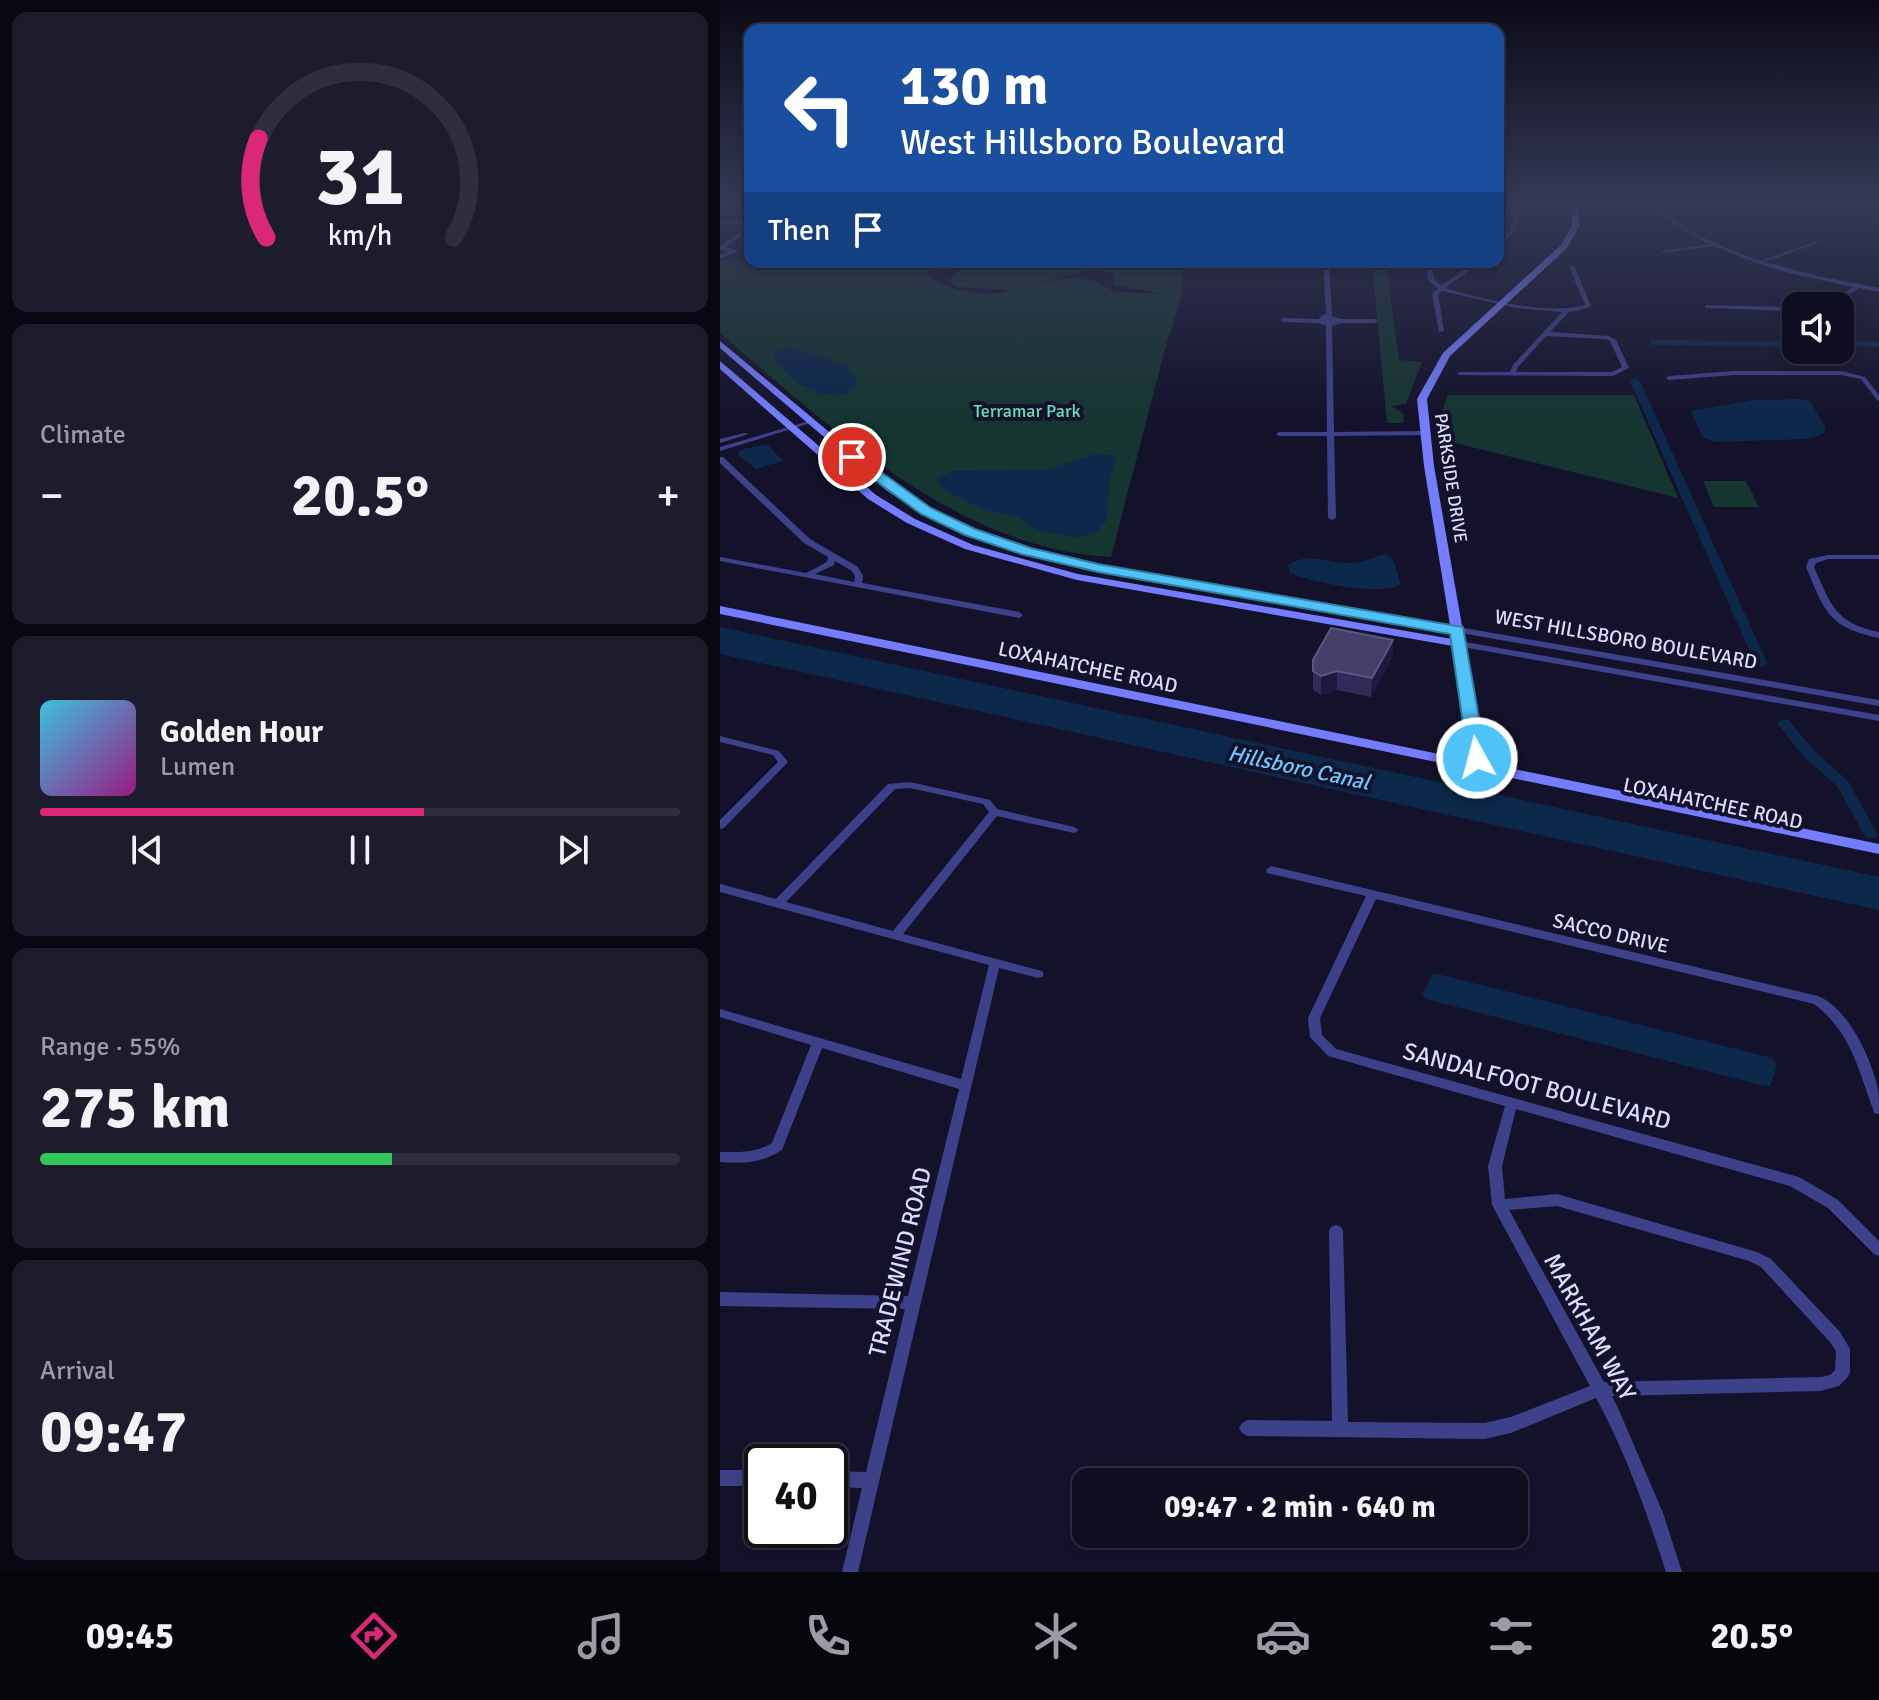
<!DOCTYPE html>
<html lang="en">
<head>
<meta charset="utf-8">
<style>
	:root { --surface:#0f0e20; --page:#1d1c2d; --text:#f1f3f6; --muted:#9b9ca5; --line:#2f2e3e; --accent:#db2777 }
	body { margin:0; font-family:Signika,sans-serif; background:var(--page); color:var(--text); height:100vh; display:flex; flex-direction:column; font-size:30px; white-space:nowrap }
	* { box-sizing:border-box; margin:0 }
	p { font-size:26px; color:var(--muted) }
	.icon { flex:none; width:44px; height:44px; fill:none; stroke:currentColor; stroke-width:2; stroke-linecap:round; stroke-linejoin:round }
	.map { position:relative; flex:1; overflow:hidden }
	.drawer { display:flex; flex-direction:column; gap:12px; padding:12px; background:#080812; width:720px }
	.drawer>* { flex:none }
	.guide { position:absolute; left:24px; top:24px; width:760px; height:244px; border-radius:16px; box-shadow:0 4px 12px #0003,0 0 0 2px var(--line); background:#1a4fa0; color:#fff; overflow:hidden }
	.controls { position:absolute; left:1062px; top:292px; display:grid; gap:16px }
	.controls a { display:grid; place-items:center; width:72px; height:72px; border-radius:16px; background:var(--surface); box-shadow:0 4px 12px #0003,0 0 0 2px var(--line); font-size:40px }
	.speed { position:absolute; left:24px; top:1444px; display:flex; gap:16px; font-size:40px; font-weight:700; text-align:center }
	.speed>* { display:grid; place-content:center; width:104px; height:104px; border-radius:50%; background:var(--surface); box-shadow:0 4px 12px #0003,0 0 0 2px var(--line); line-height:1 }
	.speed .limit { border:4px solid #111; border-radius:12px; background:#fff; color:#111 }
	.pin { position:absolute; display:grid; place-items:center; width:68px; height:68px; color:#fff; margin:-34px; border:4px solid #fff; border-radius:50%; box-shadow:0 2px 8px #0007 }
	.me { position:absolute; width:88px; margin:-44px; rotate:353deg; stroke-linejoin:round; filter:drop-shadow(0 0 6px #0008) }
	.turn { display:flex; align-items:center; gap:28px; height:168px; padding:0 24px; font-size:36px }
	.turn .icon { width:104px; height:104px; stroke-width:2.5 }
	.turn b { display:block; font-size:56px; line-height:68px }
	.then { display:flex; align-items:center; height:76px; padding:0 24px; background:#0003; gap:16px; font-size:30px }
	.big { font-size:60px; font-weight:700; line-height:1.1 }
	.drawer .widget { flex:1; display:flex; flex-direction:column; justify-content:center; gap:12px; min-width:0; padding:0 28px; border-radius:16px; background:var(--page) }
	.drawer .dial { align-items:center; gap:0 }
	.dial svg { height:208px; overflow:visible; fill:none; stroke:var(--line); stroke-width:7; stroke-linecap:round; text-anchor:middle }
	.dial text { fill:var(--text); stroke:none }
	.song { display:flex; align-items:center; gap:24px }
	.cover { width:96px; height:96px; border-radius:12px; background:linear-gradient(135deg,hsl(190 70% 55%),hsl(310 70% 35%)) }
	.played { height:8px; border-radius:4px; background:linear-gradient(90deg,var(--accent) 60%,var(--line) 60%) }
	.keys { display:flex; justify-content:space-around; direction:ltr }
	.heat { display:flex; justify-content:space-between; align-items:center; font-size:44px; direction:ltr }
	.charge { height:12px; border-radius:6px; background:linear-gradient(90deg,#34c759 55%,var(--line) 0) }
	.trip { position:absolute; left:352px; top:1468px; width:456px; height:80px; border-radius:16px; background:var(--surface); box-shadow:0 4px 12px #0003,0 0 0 2px var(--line); font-weight:700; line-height:80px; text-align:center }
	.menu { display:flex; height:128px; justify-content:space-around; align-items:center; background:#06060d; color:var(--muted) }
	.menu .icon { width:56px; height:56px }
	.menu .on { color:var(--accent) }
	.menu b { font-size:36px; color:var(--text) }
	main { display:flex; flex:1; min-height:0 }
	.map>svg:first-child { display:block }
	.green { fill:#153531; fill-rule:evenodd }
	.water { fill:#0c284a }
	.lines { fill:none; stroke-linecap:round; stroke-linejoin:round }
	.canal { fill:#0c284a; fill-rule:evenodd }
	.street { fill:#3d418a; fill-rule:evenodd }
	.secondary { fill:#747dfd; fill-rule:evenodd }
	.wall { fill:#302b59 }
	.shaded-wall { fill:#1d193f }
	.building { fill:#433e6a; stroke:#5b5782; stroke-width:2 }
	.route { fill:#4fc3f7; stroke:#337fa1; stroke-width:2 }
	.labels { text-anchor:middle; stroke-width:8; stroke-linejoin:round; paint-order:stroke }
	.far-park-label { font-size:18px; fill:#67e0b7; stroke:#14122b }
	.far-street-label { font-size:18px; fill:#dddcff; stroke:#14122b }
	.street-label { font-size:20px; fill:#dddcff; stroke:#14122b }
	.water-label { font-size:22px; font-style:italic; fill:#6cc7fd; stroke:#14122b }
	.near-street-label { font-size:24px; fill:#dddcff; stroke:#14122b }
</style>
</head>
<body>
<main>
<section class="drawer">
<div class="widget dial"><svg viewBox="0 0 100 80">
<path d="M14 69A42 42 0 1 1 86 69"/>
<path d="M14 69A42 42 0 0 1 11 31" stroke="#db2777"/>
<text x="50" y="56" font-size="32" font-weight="700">31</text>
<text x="50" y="72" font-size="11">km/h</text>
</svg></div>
<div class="widget"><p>Climate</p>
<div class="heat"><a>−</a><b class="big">20.5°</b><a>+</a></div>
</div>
<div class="widget">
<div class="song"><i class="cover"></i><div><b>Golden Hour</b><p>Lumen</p></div></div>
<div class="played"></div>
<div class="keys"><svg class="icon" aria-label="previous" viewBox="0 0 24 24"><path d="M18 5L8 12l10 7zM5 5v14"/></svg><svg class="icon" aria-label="pause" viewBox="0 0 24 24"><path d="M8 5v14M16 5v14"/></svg><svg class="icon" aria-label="next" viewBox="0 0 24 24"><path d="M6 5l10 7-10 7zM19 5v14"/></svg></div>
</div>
<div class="widget"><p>Range · 55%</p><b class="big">275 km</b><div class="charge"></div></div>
<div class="widget"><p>Arrival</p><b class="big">09:47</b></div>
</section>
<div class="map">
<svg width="1159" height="1572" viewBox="0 0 1159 1572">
	<rect width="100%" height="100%" fill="#14122b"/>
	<path class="green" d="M30,257v5h182l-4,13c20,17 58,23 82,15l-52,-3 -9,-5 9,-14 -9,-6h234l-1,33 -17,54 -54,208c-154,-8 -280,-129 -391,-224v-72zM367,271l25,1 3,13 47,9 -46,-2 -22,-11 -21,-4 -39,7z
		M652,262h14l13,98 23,2 -16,42 -15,2 13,8 -1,9h-16z
		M728,395h186l44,103 -235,-58 -3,-24z
		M983,481h43l13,26h-45z"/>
	<path class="water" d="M71,348l55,17 11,16 -10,12c-27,9 -64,-14 -74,-39l5,-5z
		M1081,399l9,2 16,28 -4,6 -16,4 -91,3 -12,-4 -12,-27 62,-11z
		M47,444l16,17 -27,8 -18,-14 1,-5z
		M375,454l22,2 -8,27 -2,37 -10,11 -17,7 -44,-8 -19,-13 -33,-7 -40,-20 -8,-11 17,-8 93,-1z
		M664,554l9,5 8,26c-26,11 -85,-2 -111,-12l-2,-8c20,-14 41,-1 64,-2 10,0 22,-6 32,-9z
		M0,627l1159,250v33l-1159,-256z
		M713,973l339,85 5,7 -7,21h-5l-339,-87 -4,-4z"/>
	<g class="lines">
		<path class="canal" d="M933,340l143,1v6l-146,-2v-4z
			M1120,341h39v6h-39z
			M915,378l5,3 127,282 -2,3 -4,1 -6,-4 -125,-282z
			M1064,719l5,1 24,30 35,31 30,54 -2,3h-10l-29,-52 -34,-30 -26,-33z"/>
		<path class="street" d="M925,200h5c20,16 43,37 69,43v2l41,16 63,-22v2l-58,21 53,14 61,12v4l-20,-4c-15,11 -26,18 -45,18l21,-6 18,-13 -68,-15 -31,-10 -40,-16 -51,7 -1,-1 3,-2 44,-6 -40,-23z
			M795,201l4,1 -1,9 4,2 -4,2 -1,14 -19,18v-5l13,-13 2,-14h-15v-4h15z
			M0,220l30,1v4l-30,-1z
			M30,226v4l-25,17 12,3v2l-17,7v-4l9,-4 -9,-1v-4z
			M603,262h6l3,54 9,3h34l3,2 -3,2h-33l-10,3 2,106 90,-1 3,2 -3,2 -90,1 2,82 -4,2 -4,-2 -1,-82h-48l-3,-2 3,-2h48l-1,-107 -9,-2 -34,-1 -3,-2 3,-2 35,1 5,-4 3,-1z
			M705,262h6l3,17 7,7 34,-24h7l-37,26c37,11 103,28 140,17l-16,-39 5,-1 17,41 -13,5 -9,1 -19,20 59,4 7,4 13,28 -16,8 -155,-1v-2l2,-1h50l3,-7 49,-53 -46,-4 -74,-17 -4,3 6,37 -5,1 -7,-38 6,-5 -10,-9zM826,336l60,3 4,2 12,26 -10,5h-96l2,-5z
			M987,305l89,2v4l-91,-3v-2z
			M1014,371h107l24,6 14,18v6l-2,-1 -16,-21 -20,-4h-107l-65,5 -3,-2 3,-2z
			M89,421l5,1 -94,29v-4z
			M24,433l5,1 -29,9v-4z
			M0,457h3l87,82 48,28 5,9 -1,7 157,29 4,3 -4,3 -299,-57v-4l86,16 21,-11 1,-5 -24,-14 -84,-80zM115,561l17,10 3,5 -1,6 -39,-8 19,-9z
			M1108,555h51v4h-51l-12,4 -2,4c17,38 21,56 65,65v6c-51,-11 -54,-26 -73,-71l3,-8z
			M738,627l421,73v6l-424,-74 -1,-2z
			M740,641l419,74v6l-422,-75 -1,-2 1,-2z
			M0,736l59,15 9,11 -64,66 -4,1v-9l58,-58 -5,-7 -53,-13z
			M190,782l80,18 7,9 77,18 5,3 -5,3 -77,-17 -94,118 135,36 4,1 2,3 -2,3 -4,1 -39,-10 -141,604h-16l20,-84 -32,-1v-16l36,1 39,-163 -185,-3v-14l188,4 51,-207 -137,-41 -40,102c-20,13 -39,14 -62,12v-10c19,0 35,1 52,-9l39,-98 -91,-28v-8l241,70 28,-114 -269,-73v-8l56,15 112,-115zM190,788l73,16 6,8 -96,119 -107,-29 109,-113z
			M551,866l547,130c31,13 53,62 60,93 1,8 1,17 1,25l-5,-1 -1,-4c-15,-41 -23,-78 -59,-105l-438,-105 -56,119 2,17 14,14 463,128 39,23 41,41v15l-5,-2 -46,-46 -38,-22 -274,-77 -14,57 3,33 52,-5 200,58 14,7 69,73 10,17v24l-3,5 -8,8 -18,5 -209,5 6,12 45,105 19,59h-16c-19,-59 -40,-119 -70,-174l-85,35 -27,6 -237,-3 -5,-3 -3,-5 3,-5 5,-3 85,1 -3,-190 2,-4 5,-2 5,2 2,4 5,191 136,1 27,-6 79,-31 -98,-181 -4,-39 17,-60 -177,-50 -18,-19 -2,-19 58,-122 -99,-23 -1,-3zM837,1206l192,55 12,6 69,75 6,9 -1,19 -5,5 -9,2 -217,5 -95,-172z
			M0,1470h42v16h-42z"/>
		<path class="secondary" d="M851,200h6l3,25 -13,23 -117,108 -23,43 7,67 50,285 -4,11 399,82v10l-401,-83 -7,4 -5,-1 -1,-6 -745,-154v-8l748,154 2,-9 -17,-105 -376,-66 -112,-31 -58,-26 -39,-24 -148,-130v-8l156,134 39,24 58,26 105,29 374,65 -1,-7 -353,-61 -76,-18 -56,-19 -44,-21 -36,-23 -166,-142v-7l174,145 36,23 44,21 55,18 69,17 352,60 -26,-159 -7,-67 26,-46 118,-108 11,-20z"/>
	</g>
	<path class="wall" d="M673,640l-1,18 -21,39 -34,-7 -16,5 -8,-5v-30z"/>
	<path class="shaded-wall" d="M673,640l-1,18 -21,39 1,-19z
		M617,671v19l-16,5v-19z"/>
	<path class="building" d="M611,628l62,12 -21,38 -35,-7 -16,5 -8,-5v-11z"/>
	<linearGradient id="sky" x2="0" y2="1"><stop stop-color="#0b0a18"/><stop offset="0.48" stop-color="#343955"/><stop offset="1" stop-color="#343955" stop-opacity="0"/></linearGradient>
	<rect width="1159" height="420" fill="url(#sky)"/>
	<path class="route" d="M127,454h9l75,54 44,21 56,19 67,16 365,63 23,131 -9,5 -9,-5 -18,-124 -352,-62 -77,-18 -56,-19 -44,-21 -74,-54z"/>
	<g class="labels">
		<g class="far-park-label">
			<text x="307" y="417">Terramar Park</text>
		</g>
		<g class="far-street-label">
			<text transform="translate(731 478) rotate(81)" y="6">PARKSIDE DRIVE</text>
		</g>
		<g class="street-label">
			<text transform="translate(906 639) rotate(10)" y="7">WEST HILLSBORO BOULEVARD</text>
			<text transform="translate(368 667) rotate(12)" y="7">LOXAHATCHEE ROAD</text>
			<text transform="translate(993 803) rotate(12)" y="7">LOXAHATCHEE ROAD</text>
			<text transform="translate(891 933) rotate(13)" y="7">SACCO DRIVE</text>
		</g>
		<g class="water-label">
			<text transform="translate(579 767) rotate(12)" y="8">Hillsboro Canal</text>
		</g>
		<g class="near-street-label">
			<text transform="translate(817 1086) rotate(15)" y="8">SANDALFOOT BOULEVARD</text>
			<text transform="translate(180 1262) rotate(-76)" y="8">TRADEWIND ROAD</text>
			<text transform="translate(870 1327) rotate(61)" y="8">MARKHAM WAY</text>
		</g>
	</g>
</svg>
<div class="controls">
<a><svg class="icon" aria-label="sound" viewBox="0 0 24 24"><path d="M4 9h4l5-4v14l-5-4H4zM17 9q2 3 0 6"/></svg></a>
</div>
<div class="speed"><div class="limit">40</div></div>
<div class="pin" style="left:132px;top:457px;background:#d93025"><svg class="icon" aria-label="arrive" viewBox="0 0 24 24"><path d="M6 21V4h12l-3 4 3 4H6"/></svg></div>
<svg class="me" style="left:757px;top:758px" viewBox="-20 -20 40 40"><circle r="17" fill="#4fc3f7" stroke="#fff" stroke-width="3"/><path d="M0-11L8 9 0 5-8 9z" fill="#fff"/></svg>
<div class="trip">09:47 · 2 min · 640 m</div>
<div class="guide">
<div class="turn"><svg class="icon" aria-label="left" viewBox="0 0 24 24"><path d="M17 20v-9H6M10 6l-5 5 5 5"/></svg><div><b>130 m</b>West Hillsboro Boulevard</div></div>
<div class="then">Then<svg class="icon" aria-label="arrive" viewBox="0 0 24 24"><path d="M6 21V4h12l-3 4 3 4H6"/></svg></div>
</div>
</div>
</main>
<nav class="menu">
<b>09:45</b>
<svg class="icon on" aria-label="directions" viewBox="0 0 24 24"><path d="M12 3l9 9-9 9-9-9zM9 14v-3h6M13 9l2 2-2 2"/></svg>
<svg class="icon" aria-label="music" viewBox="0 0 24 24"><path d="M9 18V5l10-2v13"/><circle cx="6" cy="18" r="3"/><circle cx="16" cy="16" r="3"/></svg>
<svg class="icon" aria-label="phone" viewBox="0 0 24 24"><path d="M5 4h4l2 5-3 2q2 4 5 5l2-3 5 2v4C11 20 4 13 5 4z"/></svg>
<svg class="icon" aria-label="climate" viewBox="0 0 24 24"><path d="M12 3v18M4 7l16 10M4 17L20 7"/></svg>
<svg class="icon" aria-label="car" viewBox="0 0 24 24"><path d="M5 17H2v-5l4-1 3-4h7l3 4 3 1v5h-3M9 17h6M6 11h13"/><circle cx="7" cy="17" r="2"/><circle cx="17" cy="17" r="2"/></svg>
<svg class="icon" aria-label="filters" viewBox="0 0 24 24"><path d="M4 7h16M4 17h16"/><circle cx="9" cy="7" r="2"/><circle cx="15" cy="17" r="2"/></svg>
<b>20.5°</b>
</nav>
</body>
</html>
